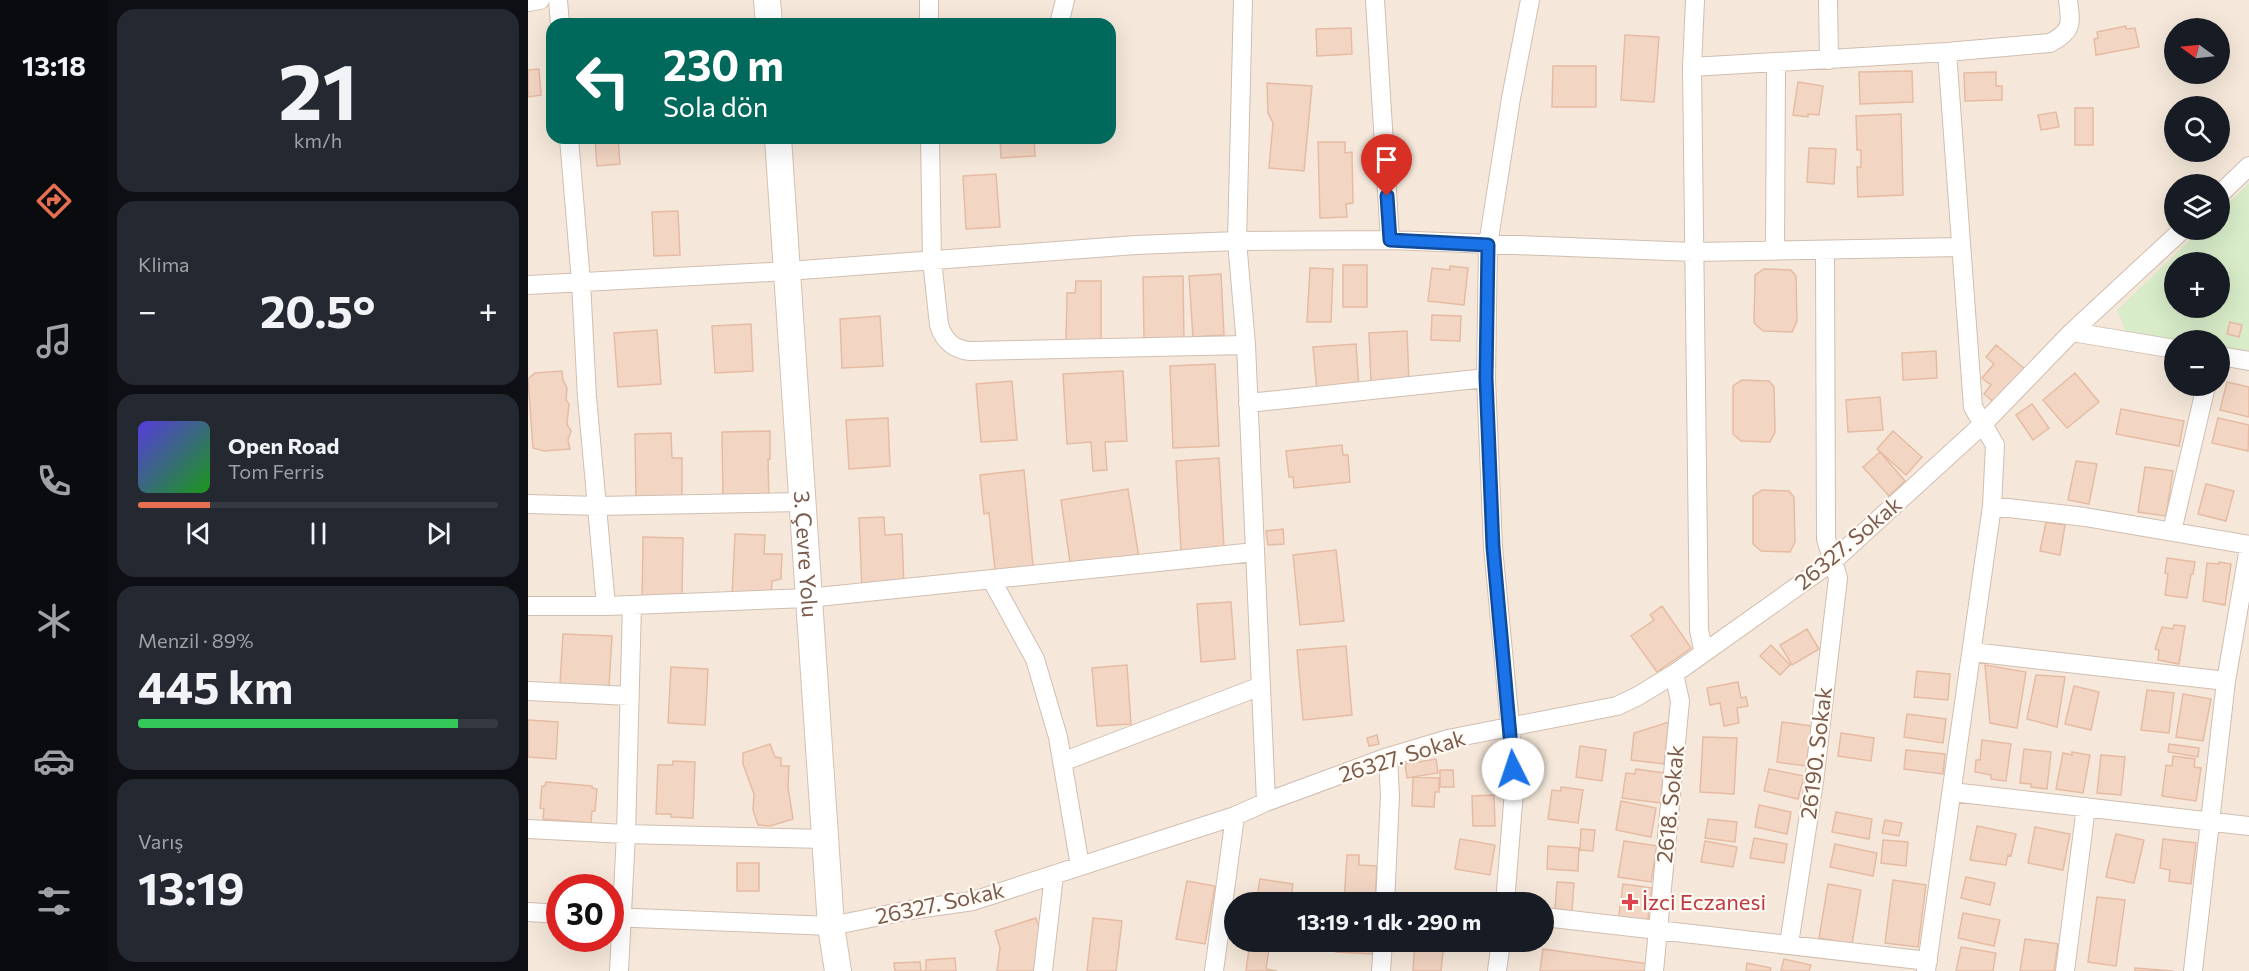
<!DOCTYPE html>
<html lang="tr">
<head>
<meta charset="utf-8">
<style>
	:root { --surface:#171b24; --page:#242831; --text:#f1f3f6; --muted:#9ea1a6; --line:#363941; --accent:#e76f51 }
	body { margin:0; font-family:Commissioner,sans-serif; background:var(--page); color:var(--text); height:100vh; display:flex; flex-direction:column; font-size:22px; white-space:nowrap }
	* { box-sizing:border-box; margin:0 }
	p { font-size:20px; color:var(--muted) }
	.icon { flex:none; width:33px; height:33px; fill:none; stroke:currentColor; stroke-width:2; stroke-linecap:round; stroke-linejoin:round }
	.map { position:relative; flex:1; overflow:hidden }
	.details { display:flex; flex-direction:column; gap:9px; padding:9px; background:#0d0f14; width:420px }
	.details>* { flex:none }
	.hud { position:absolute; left:18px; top:18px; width:570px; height:126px; border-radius:18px; box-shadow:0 6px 24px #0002; background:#00695c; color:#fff; overflow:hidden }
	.needle { width:39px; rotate:285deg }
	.buttons { position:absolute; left:1636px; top:18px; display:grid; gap:12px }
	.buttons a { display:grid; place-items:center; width:66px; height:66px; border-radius:50%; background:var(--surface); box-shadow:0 6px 24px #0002; font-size:30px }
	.speed { position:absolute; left:18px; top:874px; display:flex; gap:12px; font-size:30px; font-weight:700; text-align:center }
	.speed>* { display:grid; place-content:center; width:78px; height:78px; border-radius:50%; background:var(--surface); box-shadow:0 6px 24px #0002; line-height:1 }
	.speed .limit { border:9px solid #d22; background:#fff; color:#111 }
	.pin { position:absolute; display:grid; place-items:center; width:51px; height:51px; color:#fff; margin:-62px -26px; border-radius:50% 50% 50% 0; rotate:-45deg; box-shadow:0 0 6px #0007 }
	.pin .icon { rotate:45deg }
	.me { position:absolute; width:66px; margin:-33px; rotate:356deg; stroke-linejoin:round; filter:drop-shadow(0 0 4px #0008) }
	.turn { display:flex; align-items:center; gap:21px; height:126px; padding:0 18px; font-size:27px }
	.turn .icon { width:78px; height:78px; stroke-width:2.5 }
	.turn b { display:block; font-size:42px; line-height:51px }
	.big { font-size:45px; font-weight:700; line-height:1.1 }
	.details .card { flex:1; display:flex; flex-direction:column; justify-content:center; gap:9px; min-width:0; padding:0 21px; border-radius:18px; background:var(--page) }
	.details .dial { align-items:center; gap:0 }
	.dial b { font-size:78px; line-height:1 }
	.song { display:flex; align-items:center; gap:18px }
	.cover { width:72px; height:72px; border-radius:9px; background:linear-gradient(135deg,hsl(250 70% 55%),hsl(120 70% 35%)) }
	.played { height:6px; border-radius:3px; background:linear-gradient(90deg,var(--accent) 20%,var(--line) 20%) }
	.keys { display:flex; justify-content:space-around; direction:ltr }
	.heat { display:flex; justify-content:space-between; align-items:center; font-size:33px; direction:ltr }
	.charge { height:9px; border-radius:4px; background:linear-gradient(90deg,#34c759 89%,var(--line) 0) }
	.trip { position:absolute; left:696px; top:892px; width:330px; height:60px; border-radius:30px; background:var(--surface); box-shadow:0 6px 24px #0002; font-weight:700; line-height:60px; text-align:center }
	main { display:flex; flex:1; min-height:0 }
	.tab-bar { display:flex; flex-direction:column; width:108px; justify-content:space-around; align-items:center; background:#090b0e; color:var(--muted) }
	.tab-bar .icon { width:42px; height:42px }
	.tab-bar .selected { color:var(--accent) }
	.tab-bar b { font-size:27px; color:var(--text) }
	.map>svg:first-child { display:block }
	.residential { fill:#f5e8da; fill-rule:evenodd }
	.green { fill:#d8ecc9; fill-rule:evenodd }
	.building { fill:#f3d5c3; stroke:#e6bba3; stroke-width:1.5 }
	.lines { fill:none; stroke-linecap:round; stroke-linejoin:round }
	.street-casing { stroke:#d1beb0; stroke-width:20 }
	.secondary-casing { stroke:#d6c0b0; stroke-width:28 }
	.street { stroke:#fff; stroke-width:18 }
	.secondary { stroke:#fff; stroke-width:26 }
	.route-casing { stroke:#114b97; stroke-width:15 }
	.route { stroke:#1a73e8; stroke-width:10 }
	.health-dot { fill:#e0444e; stroke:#fffaf3; stroke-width:2 }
	.labels { text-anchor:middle; stroke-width:4.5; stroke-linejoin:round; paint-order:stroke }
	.street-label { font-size:22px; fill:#7a5c4d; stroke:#fffaf3 }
	.health-label { font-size:22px; fill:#be3a42; stroke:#fffaf3; text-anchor:start }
</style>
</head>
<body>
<main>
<nav class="tab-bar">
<b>13:18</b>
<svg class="icon selected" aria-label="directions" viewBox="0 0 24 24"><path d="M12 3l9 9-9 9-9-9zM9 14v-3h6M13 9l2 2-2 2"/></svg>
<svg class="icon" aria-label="music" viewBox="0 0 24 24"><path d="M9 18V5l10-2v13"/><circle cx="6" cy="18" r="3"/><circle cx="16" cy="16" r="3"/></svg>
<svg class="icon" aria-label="phone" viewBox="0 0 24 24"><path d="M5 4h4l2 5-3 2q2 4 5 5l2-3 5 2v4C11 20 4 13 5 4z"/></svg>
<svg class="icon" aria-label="climate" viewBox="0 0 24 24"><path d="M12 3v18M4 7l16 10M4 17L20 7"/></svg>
<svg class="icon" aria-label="car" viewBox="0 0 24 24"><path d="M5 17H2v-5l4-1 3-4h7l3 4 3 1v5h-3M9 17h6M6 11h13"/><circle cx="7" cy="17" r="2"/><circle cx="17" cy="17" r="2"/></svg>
<svg class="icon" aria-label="filters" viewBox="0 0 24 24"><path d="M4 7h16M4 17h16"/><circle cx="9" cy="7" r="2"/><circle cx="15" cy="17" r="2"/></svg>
</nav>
<section class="details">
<div class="card dial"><b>21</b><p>km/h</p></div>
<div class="card"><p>Klima</p>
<div class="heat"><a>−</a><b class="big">20.5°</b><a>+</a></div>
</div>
<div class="card">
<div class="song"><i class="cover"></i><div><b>Open Road</b><p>Tom Ferris</p></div></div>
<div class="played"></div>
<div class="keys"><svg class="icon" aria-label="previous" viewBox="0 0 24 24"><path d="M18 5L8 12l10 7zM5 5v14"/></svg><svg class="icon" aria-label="pause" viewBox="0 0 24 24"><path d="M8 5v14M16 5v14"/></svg><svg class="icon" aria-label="next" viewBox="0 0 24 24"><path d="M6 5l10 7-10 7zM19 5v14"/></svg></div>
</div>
<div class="card"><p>Menzil · 89%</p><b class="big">445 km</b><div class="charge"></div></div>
<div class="card"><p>Varış</p><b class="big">13:19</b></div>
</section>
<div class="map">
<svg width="1721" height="971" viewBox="0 0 1721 971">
	<rect width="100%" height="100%" fill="#fdf6ec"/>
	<path class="residential" d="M0,0h1721v971h-1721zM24,24h558v114h-558zM1647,28h45v46h-45zM1647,106h45v46h-45zM1647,184h45v46h-45zM1647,262h45v46h-45zM1647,340h45v46h-45zM32,888h50v51h-50zM706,903h310v39h-310z"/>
	<path class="green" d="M1721,183v169l-29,-5v-7h-41l-53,-8 -9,-22 84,-80h19v-19zM1647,262h45v46h-45z"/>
	<path class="building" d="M1598,26v3l9,-1 4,19 -43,8 -2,-16 4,-1 -1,-6z
		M823,28l1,26 -35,2 -1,-27z
		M1097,35l34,2 -5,65 -33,-2z
		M1025,66h43v41h-44z
		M11,69l2,26 -13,2v-27z
		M1384,71l1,31 -53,2 -1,-32z
		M1468,72v14h6v14l-37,1 -1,-28z
		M1270,82l25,4 -4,29 -11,-1v3l-15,-2z
		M739,83l45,3 -8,85 -35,-3 4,-45 -5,-10z
		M1547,108h18v37h-18z
		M1528,112l3,15 -18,3 -3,-15z
		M1373,114l2,81 -45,2 -1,-30h4v-17h-4l-1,-34z
		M67,138h23l2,26 -23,2z
		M472,138h34l1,18 -34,2z
		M790,142h27v11l7,-1 1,51 -7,1 1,13 -27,1z
		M1281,148l27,1 -2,35 -27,-2z
		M468,174l4,53 -34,2 -3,-53z
		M150,211l2,44 -26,1 -2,-44z
		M815,265h24v42h-24z
		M922,266l18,2 -4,37 -36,-4 4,-33 18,2z
		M782,268l23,1 -2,53h-24z
		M1236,269l27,1 5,6 1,45 -5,11 -29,-1 -9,-8 1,-48z
		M693,274l3,61 -31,2 -4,-61z
		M655,276l1,67 -40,-4 -1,-62z
		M548,281h25v63l-35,-4 1,-47h8z
		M904,315l29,1 -1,25 -29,-1z
		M352,316l3,50 -41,2 -2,-49z
		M1702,322l12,3 -3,12 -12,-3z
		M223,324l2,47 -38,2 -3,-47z
		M129,330l4,54 -43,3 -4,-54z
		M879,331l2,50 -38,2 -2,-50z
		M828,344l3,45 -42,3 -4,-45z
		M1468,345l29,24 -29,35 -12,-10 7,-9 -9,-7 12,-14 -8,-7z
		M1408,351l1,27 -34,2 -1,-27z
		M687,364l4,82 -46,2 -3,-82z
		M34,371l1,9 4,8 -1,12 3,4 -2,20 4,7 -3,9 2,9 -26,2 -11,-3 -5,-69 7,-6z
		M595,371l4,70 -22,1 2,28 -14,1 -2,-29 -24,2 -4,-70z
		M1547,373l24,29 -32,26 -24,-28z
		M1214,380l27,1 5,6 1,45 -5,10 -29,-1 -8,-7v-48z
		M484,381l5,59 -36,2 -5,-58z
		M1699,382l22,5v30l-29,-7z
		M1352,397l3,33 -35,2 -2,-32z
		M1504,404l17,24 -16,12 -17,-25z
		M1593,409l63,12 -5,25 -63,-12z
		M360,418l2,48 -41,3 -3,-49z
		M1690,418l31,7 -1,26 -36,-8z
		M242,431v28h-2l1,40 -46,1 -1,-68z
		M1365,431l29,26 -16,18 -29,-26z
		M143,433l1,25h10v43h-46l-1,-67z
		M814,445l1,10h5l2,27 -56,6 -1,-11h-4l-3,-26z
		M1352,452l25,29 -16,15 -26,-29z
		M691,458l5,90 -43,3 -5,-90z
		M1548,461l21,3 -8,40 -21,-4z
		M1617,467l28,4 -7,45 -28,-4z
		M496,470l9,96 -38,4 -6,-57 -5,1 -4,-39z
		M1678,484l28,7 -8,30 -28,-7z
		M600,489l11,69 -68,11 -10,-69z
		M1234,490l27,1 5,6 1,45 -5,10 -29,-1 -8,-7v-48z
		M356,517l1,18 17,-1 2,53 -42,2 -3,-71z
		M1518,522l19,3 -5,30 -20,-4z
		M755,529l1,15 -16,1 -2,-14z
		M207,534l30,1 -1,19h18l-1,25 -9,2 -1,16 -39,-2z
		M115,537l40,1 -1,56h-9v8l-31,1z
		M808,550l8,71 -44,4 -7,-70z
		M1639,558l28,4 -2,12h-2l-4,24 -22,-3 3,-21 -3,-1z
		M1691,562l12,2 -6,41 -22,-4 4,-38 12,1z
		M703,602l4,57 -34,3 -4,-58z
		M1134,606l29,42 -34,24 -26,-36 23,-16 -4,-5z
		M1646,625l11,1 -6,38 -21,-4 1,-10 -4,-1 7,-22 11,2z
		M1279,629l12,20 -27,16 -12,-20z
		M35,634l49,2 -3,51 -49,-3z
		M1243,645l19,20 -10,10 -20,-19z
		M818,646l6,69 -49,5 -6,-70z
		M599,665l4,59 -34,2 -5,-58z
		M1457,665l41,7 -9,56 -27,-5z
		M143,667l37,2 -3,56 -37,-2z
		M1389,671l33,3 -2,26 -34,-3z
		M1508,675l29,2 -8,50 -30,-8z
		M1210,682l3,16 5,-1 2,9 -11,2 2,15 -15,3 -4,-23 -10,2 -3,-17z
		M1546,686l25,6 -8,38 -26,-6z
		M1619,690l27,3 -5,40 -28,-3z
		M1655,694l28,5 -8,42 -27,-4z
		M1379,714l39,5 -3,24 -39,-6z
		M0,720l30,2 -2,37 -28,-2z
		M1141,722l-5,42 -33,-4 3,-27z
		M1254,722l30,4 -6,40 -29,-4z
		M1313,733l33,5 -3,23 -33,-5z
		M849,735l2,9 -10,2 -2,-8z
		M1175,737l34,1 -3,56 -34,-2z
		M1454,740l29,4 -5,37 -15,-2v-4l-16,-3 1,-12h4z
		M242,744l5,13 6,1v8h8l-1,21 5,32 -23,7 -12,-1 -5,-15 1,-16 -11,-30v-11z
		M1641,744l30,4 -1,9 -30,-5z
		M1052,746l26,4 -4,31 -26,-4z
		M1496,749l27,3 -4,37 -16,-2v-3l-11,-1z
		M1378,750l39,4 -2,20 -39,-5z
		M1544,752l18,3 -7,38 -27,-4 7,-36 9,2z
		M1573,755l24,2 -4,38 -24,-2z
		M1645,756l22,3 -1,8 7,1 -5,33 -34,-5 4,-31 6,1z
		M908,759l2,14 -31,5 -2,-14z
		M145,761l22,1 -2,56 -22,-1v-3h-15l2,-49h15z
		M1108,769l28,4 -4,30 -38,-5 4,-25 9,1z
		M1241,769l35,7 -6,23 -34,-8z
		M912,770h13l1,17h-14z
		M885,777l26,1v14h-4l-1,15 -22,-1z
		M18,782l46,4v2l5,1 -2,22h-3l-1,12 -48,-4 1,-10 -4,-1 2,-22h3z
		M1033,787l22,3 -5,33 -30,-4 4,-29 9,1z
		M966,795l1,31h-22l-1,-30z
		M1093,801l35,7 -5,29 -35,-7z
		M1231,805l32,7 -4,22 -32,-7z
		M1308,812l36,7 -3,20 -37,-7z
		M1180,819l29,3 -2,20 -30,-4z
		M1357,820l17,3 -3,13 -17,-3z
		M1449,826l39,8 -5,22 -3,-1 -2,10 -36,-5z
		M1507,827l35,7 -7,36 -35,-7z
		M1053,829l14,1 -2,21 -13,-1z
		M1588,834l28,6 -10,43 -28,-6z
		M1226,838l33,6 -3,19 -34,-5z
		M932,839l35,6 -5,30 -35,-6z
		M1635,839l33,4 -5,41 -22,-3 1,-11 -10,-2z
		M1355,840l25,2 -2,24 -25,-3z
		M1096,841l33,5 -6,36 -33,-5z
		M1177,841l32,6 -4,20 -32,-5z
		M1307,844l42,9 -4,23 -43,-9z
		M1020,846l31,2 -1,23 -31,-2z
		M819,855h12v10l18,1 -2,37h-31z
		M209,863h22v28h-22z
		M1438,877l29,6 -5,22 -29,-7z
		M732,879l33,5 -3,19h-34z
		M1365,880l33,5 -8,62 -33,-4z
		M659,881l28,5 -10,58 -29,-5z
		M1029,882l17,1 -2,28 -17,-2z
		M1095,884l29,4 -5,39 -29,-4z
		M1300,884l33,6 -9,54 -33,-6z
		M1569,897l28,3 -9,66 -28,-4z
		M1435,913l37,7 -6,26 -36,-8z
		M508,918l4,12v41h-43l3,-23 -5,-17z
		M565,918l29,3 -6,50h-29z
		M1497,939l33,5 -4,27h-34z
		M722,942h20l-4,27 11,2h-31z
		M808,942h36v12l-36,-2z
		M887,942h29l-3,29h-28z
		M924,942h25l-1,5z
		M1433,947l35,6 -3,18h-37z
		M1015,949l106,15 -1,7h-108z
		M427,958l1,13h-61l-1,-8 26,-1 1,9h5v-11z
		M1256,959l27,6 -2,6h-28z
		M1219,963l24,5 -1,3h-24z
		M1607,968l38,3h-38z"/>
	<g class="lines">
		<g class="street-casing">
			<path id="street" d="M30,0l2,24
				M401,0v24
				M715,0l-6,241 9,104 20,457
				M847,0l15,240
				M1167,0l-3,67 7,563 5,23
				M1300,0l1,60
				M0,2l12,-2
				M531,24l6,-24
				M1164,67l255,-15 103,-9c23,-12 21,-19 18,-43
				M41,138l12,144 6,115 19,209
				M402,138l2,122 7,65c5,16 14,24 31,26l276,-6
				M1692,194l29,-28
				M1247,251l1,-188
				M0,285l260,-14 348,-26 101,-4 153,-1 304,12 266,-5
				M1544,332l103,17
				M1692,356l29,5
				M720,403l238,-25
				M0,504l70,2 204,-4
				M1464,506l93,11 164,28
				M1644,531l34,-145
				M463,579l44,80 23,78 22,129
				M0,606h78l202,-8 447,-46
				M1444,652l254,29
				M0,691l102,5
				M534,762l199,-76
				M1424,792l297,34
				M0,829l98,5 199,5
				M857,903l5,-107 -2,-39
				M977,903l9,-112 -4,-66 -17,-178 -7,-169 2,-133 23,-147 19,-98
				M0,912l32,2
				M82,917l221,9 79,-16 63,-9 262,-85 31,-14 122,-45 60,-18 169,-33 21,-10 36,-22 159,-113 149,-136 90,-93 110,-102
				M1016,917l384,44
				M1261,944l25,-162 24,-204 -12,-39 -1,-289
				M91,971l7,-137 6,-229
				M515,971l11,-96
				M686,971l21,-155
				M853,971l2,-29
				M969,971l4,-29
				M1126,971l26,-270 -6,-27
				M1398,971l66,-465 3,-61 -22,-38 -26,-355
				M1537,971l21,-164
				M1665,971l33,-290 23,-133"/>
		</g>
		<g class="secondary-casing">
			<g id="secondary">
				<path d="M239,0l2,24"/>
				<path id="s1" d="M250,138l53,788 7,45"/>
			</g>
		</g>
		<use href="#street" class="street"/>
		<use href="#secondary" class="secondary"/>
	</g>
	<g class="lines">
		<g class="route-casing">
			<path id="route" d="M859,196l3,44 98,5 -2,133 7,169 20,222"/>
		</g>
		<use href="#route" class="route"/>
	</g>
	<path class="health-dot" d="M1099 893h6v6h6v6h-6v6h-6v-6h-6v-6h6z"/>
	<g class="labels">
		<g class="street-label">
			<text transform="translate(1320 543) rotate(-40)" y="8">26327. Sokak</text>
			<text dy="8" stroke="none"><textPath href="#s1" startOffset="417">3. Çevre Yolu</textPath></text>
			<text transform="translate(1288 753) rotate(-83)" y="8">26190. Sokak</text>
			<text transform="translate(874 756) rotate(-17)" y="8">26327. Sokak</text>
			<text transform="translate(1142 804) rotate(-84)" y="8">2618. Sokak</text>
			<text transform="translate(412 903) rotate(-12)" y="8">26327. Sokak</text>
		</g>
		<g class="health-label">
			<text x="1114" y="910">İzci Eczanesi</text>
		</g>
	</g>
</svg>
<div class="buttons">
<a><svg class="needle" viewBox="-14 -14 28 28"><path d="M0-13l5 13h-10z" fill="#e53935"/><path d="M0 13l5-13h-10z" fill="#9ea1a6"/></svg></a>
<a><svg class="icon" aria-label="search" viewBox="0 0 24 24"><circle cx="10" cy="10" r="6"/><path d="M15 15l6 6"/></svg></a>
<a><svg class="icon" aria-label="layers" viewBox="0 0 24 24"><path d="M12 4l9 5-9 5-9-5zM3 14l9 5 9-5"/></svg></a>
<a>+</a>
<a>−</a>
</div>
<div class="speed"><div class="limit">30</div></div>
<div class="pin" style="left:859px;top:196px;background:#d93025"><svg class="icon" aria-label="arrive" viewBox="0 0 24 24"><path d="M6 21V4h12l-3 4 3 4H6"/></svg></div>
<svg class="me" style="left:985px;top:769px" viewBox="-20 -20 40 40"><circle r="19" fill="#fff"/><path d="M0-13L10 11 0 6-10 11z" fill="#1a73e8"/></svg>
<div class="trip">13:19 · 1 dk · 290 m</div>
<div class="hud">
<div class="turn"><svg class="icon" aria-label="left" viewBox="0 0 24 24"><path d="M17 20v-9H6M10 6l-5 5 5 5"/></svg><div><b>230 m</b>Sola dön</div></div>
</div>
</div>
</main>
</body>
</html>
